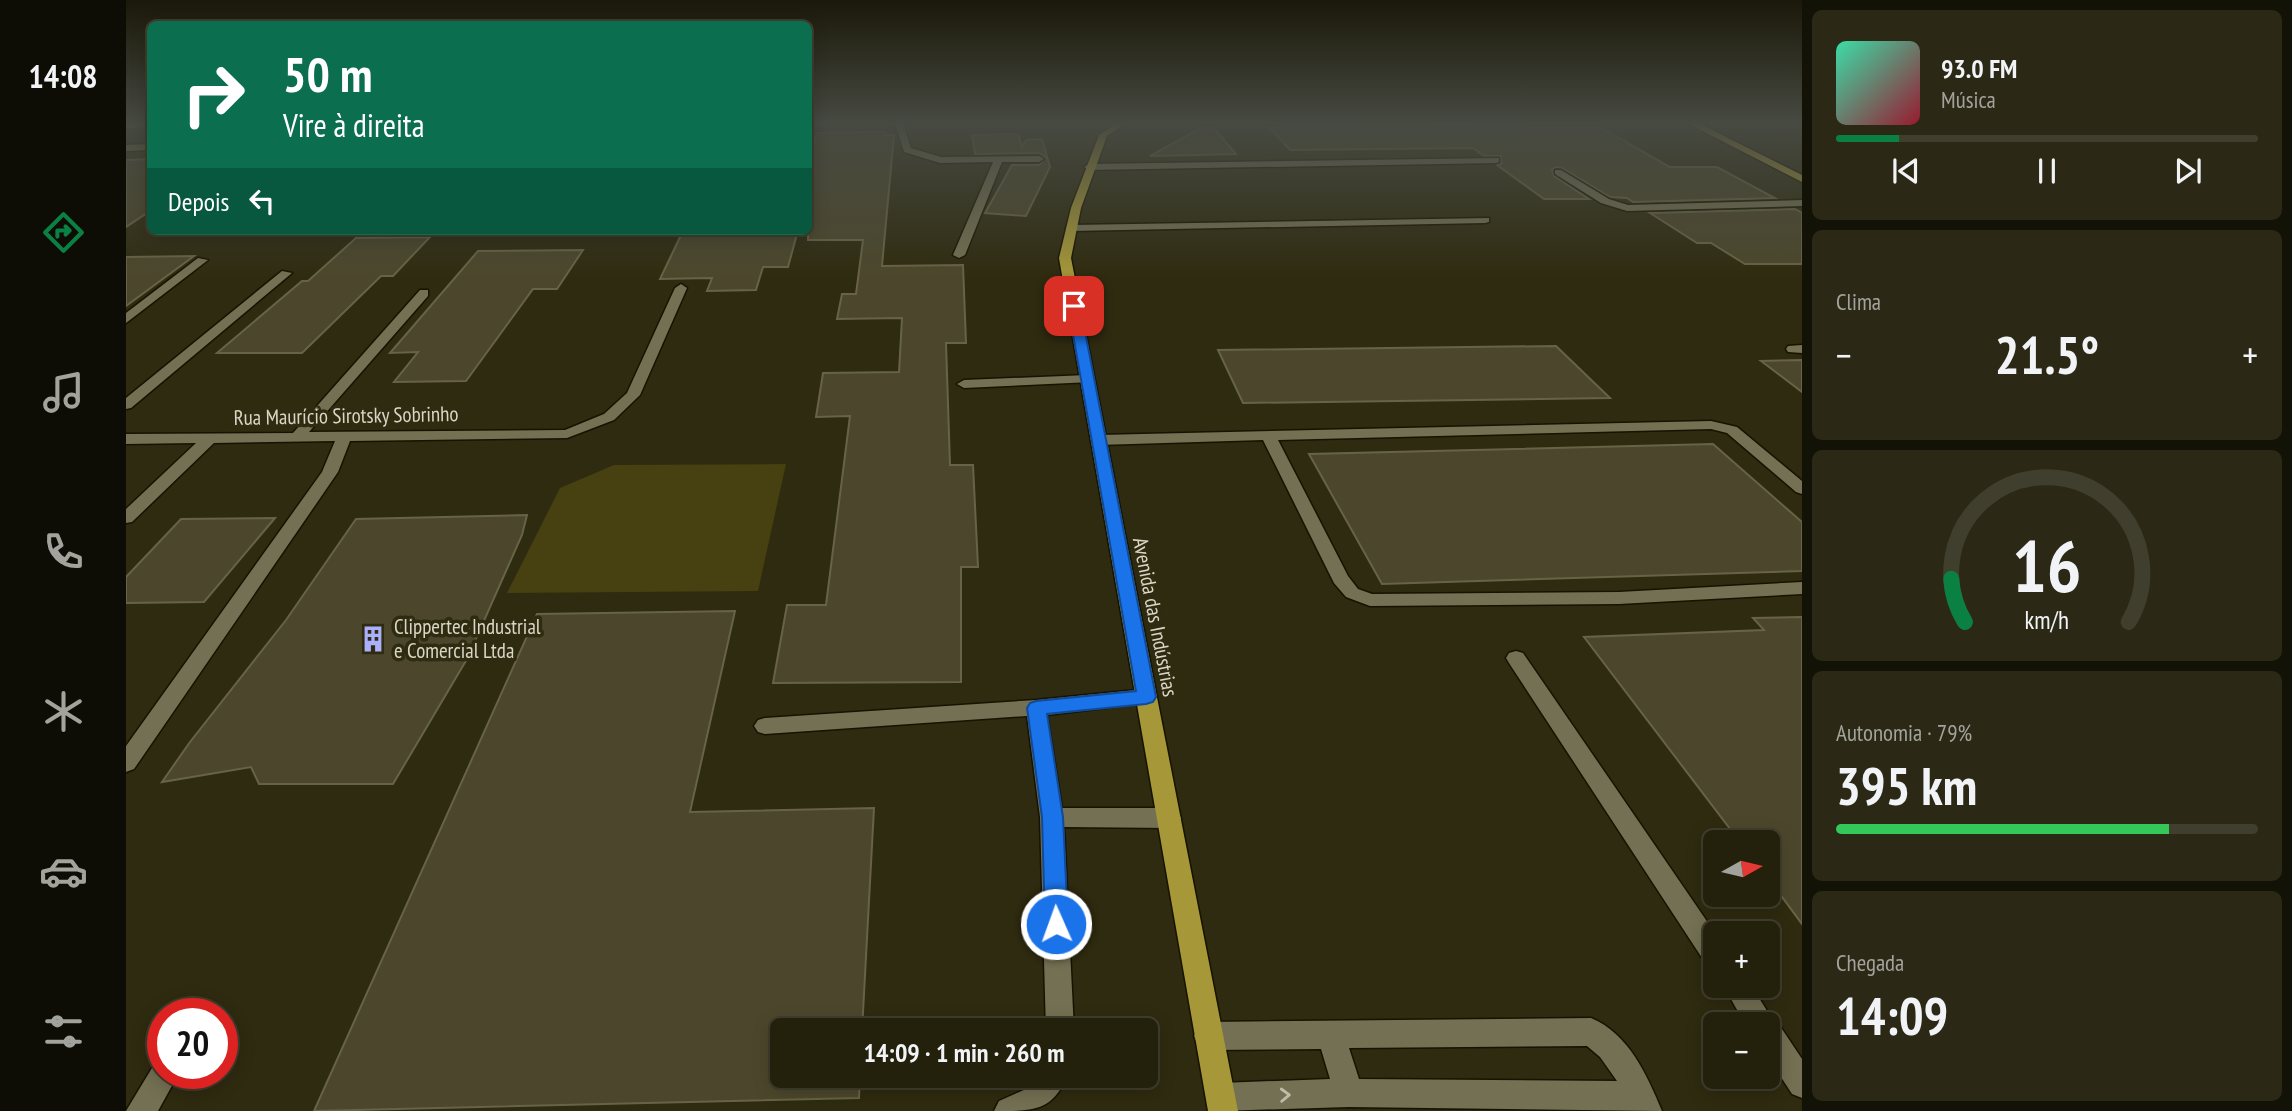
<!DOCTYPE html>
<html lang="pt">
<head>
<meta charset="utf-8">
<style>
	:root { --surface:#23200c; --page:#2b2815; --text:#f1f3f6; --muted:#a3a39d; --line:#403e2d; --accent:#0b8043 }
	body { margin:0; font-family:"PT Sans Narrow",sans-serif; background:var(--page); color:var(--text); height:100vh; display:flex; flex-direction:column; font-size:26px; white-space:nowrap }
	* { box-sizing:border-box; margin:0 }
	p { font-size:23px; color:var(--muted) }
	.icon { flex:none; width:38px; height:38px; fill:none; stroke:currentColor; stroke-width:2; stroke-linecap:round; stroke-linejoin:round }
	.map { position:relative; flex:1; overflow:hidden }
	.details { display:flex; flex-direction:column; gap:10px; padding:10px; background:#131207; width:490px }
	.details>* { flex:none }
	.guide { position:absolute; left:21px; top:21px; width:665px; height:214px; border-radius:10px; box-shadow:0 4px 18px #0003,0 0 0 2px var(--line); background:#0b6e4f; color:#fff; overflow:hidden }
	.needle { width:46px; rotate:82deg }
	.tools { position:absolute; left:1577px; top:830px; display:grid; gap:14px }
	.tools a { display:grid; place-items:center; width:77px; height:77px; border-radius:10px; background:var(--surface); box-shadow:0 4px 18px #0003,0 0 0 2px var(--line); font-size:35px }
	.speed { position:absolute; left:21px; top:998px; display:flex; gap:14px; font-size:35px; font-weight:700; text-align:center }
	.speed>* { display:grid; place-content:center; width:91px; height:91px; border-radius:50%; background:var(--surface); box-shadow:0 4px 18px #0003,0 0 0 2px var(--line); line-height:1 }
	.speed .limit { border:10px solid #d22; background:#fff; color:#111 }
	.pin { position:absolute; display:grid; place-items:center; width:60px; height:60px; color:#fff; margin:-30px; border-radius:14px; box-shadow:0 4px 10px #0006 }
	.me { position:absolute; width:77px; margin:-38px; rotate:358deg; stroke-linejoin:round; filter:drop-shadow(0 0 5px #0008) }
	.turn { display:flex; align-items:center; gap:24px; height:147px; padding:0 21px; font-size:32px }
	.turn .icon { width:91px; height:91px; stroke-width:2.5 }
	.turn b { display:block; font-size:49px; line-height:60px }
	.then { display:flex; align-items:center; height:66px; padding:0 21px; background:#0003; gap:14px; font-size:26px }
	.big { font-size:52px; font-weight:600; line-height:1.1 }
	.details .card { flex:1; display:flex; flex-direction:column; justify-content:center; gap:10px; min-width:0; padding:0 24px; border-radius:10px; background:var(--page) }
	.details .dial { align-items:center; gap:0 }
	.dial svg { height:182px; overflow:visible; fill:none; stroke:var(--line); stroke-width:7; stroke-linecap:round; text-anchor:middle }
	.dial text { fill:var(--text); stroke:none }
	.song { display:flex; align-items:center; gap:21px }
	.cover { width:84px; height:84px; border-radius:10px; background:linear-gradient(135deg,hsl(160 70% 55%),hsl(350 70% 35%)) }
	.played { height:7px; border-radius:4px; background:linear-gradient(90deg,var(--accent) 15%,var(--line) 15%) }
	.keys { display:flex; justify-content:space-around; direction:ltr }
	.heat { display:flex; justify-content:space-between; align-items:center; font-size:38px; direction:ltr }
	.charge { height:10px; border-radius:5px; background:linear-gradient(90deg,#34c759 79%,var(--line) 0) }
	.trip { position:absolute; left:644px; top:1018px; width:388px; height:70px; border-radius:10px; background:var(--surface); box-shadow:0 4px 18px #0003,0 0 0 2px var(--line); font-weight:600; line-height:70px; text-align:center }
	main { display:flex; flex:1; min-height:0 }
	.dock { display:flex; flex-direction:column; width:126px; justify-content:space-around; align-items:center; background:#0e0d05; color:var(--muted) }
	.dock .icon { width:49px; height:49px }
	.dock .current { color:var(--accent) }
	.dock b { font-size:32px; color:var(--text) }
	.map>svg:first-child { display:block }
	.green { fill:#474010 }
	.building { fill:#4c472c; stroke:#676346; stroke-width:2 }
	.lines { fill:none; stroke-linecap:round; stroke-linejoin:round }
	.minor-casing { stroke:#171300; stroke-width:3 }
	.major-casing { stroke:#171300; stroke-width:3 }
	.minor { fill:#747053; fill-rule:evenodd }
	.major { fill:#a69839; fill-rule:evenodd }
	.oneway { stroke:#bfbca9 }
	.route { fill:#1a73e8; stroke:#114b97; stroke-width:2 }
	.labels { text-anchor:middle; stroke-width:7; stroke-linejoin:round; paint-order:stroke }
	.street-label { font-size:21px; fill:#d8d6c6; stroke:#2f2b10 }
	.poi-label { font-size:21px; fill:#d8d6c6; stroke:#2f2b10; text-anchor:start }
</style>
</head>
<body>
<main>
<nav class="dock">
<b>14:08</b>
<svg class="icon current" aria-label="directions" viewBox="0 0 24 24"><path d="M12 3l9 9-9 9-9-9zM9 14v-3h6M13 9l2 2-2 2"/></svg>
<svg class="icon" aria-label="music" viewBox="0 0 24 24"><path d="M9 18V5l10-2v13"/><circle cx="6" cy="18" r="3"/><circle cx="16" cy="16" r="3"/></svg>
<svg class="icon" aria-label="phone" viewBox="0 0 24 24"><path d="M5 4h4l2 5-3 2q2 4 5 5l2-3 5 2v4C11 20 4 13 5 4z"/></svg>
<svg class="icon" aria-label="climate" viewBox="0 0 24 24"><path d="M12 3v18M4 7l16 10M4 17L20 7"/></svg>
<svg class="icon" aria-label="car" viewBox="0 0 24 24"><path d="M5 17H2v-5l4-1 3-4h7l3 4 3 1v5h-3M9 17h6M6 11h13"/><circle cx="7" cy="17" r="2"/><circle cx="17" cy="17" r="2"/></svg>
<svg class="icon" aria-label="filters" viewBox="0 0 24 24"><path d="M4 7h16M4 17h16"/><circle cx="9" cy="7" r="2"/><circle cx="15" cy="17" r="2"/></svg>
</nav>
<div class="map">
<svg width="1676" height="1111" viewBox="0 0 1676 1111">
	<rect width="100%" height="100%" fill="#2f2b10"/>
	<path class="green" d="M660,464l-28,127 -251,2 53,-105 54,-23z"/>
	<path class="building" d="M1398,124l6,4 70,-1 70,40h47l58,31 -142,4 -6,-4 -17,-1 -48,-29 -7,-1 -3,3 2,6 35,23h-45l-47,-34 4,-1v-8h-17l-11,-8 -183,2 -21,-23z
		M1079,128h9l22,26 -86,2 49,-27z
		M759,132l-1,3h10l-12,131 81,-1 3,78h-20l4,122h23l5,102h-17v115l-188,1 14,-78h39l24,-189 -34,1 7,-44 76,-1 3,-54 -65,1 5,-25h14l7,-54h-55v-77l9,-30z
		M892,134l4,13 4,-7 16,-1 8,28 -24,49 -41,-3 27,-48h27l7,-7 -7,-5 -64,1 -3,-19z
		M24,159v52l-24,16v-67z
		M1669,209l7,4v51h-57l-34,-21h-14l-47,-30z
		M671,234l-9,33h-25l-7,23 -49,1 5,-13 -52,1 21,-44z
		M304,237l-37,39h-12l-79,77h-85l85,-72h6l48,-43z
		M457,250l-26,39h-24l-67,92 -72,1 24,-30 -28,1 88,-102z
		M68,256l-68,50v-49z
		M1430,346l54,52 -367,5 -25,-53z
		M1676,360v32l-41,-31z
		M1587,444l89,78v49l-420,13 -73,-130z
		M401,515l-5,20 -55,124 -74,125h-134l-8,-17 -89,15 28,-40 96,-122 70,-101z
		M149,518l-71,84 -78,1v-26l55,-58z
		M609,611l-45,201 184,-4 -12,223h-80v45h78l-1,22 -545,13 223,-497z
		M1676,617v307l-34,-46v-36h-28l-156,-205 180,-7 -11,-12z"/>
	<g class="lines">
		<g class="minor-casing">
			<path id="minor" d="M769,123h8l8,25 30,9 98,-1 5,3 -5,3h-37l-37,93 -6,3 -6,-3 40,-93 -53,1 -36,-11z
				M24,144v6l-24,1v-6z
				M1373,158v4l-3,1 -407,7 -5,-3 5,-3z
				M1429,170h6l48,29 19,6 174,-5v6l-175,5 -26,-8 -46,-29z
				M1363,218v4l-4,1 -414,8 -5,-3 5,-3z
				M72,258l10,2 -82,63v-10z
				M156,271l10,2 -161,135 -5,1v-11z
				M555,284l6,4 -47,107 -26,25 -47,18 -217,3 -12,31 -204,297 -8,3v-26l196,-274 13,-31 -121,2 -82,79 -6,1v-14l70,-66 -70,1v-10l167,-1 127,-143h8v6l-119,136 256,-2 39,-16 23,-21 48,-105z
				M1676,345v8l-14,-1 -2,-3 2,-3z
				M961,375l7,4 -2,3 -128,6 -7,-4 7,-4z
				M1585,421l26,6 65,54v13l-6,-2 -69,-59 -16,-4 -433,11 70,136 10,13 14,5 247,-2 183,-10v12l-183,10 -249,2 -24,-9 -12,-14 -71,-143 -164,5 -8,-5 8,-5z
				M1390,651l7,2 192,280v34l-9,-3 -197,-301 -3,-5 3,-5z
				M1020,689l7,3 3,5 -3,5 -106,13 15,93h107l8,3 4,7 -4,7 -8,3 -105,-1 10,204h-28l-6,-214 -13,-101 -262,18 -7,-2 -4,-6 4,-6 7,-2 271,-18z
				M1597,985h28l23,37 4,1 24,36v39l-10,-4 -24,-37v-33h-23z
				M1465,1018c38,16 56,57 71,93l-313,-4 -130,4 -9,-4 -4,-10 4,-10 10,-4 110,-4 -9,-30 -113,1 -10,-4 -4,-10 4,-10 10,-4zM1461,1046l13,11 17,24 -258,-2 -10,-31z
				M37,1060v13h16l-21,38h-32l29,-48z
				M913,1076h29c-17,35 -32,35 -74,35l5,-10 27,-12z"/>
		</g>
		<g class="major-casing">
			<path id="major" d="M0,123h24v4l-24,1z
				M991,123h10l-20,13 -26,72 -10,50 167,853h-30l-149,-853 12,-50 28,-73z
				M1561,123h11l104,52v7z"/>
		</g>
		<use href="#minor" class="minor"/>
		<use href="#major" class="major"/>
	</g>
	<defs><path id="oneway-chevron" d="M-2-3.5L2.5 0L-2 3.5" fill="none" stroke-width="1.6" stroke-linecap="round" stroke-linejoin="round" transform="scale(1.75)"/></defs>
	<use class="oneway" href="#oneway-chevron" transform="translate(1159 1095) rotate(-2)"/>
	<linearGradient id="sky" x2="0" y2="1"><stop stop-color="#1a1809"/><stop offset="0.44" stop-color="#474a42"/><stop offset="1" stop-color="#474a42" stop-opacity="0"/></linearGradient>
	<rect width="1676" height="279" fill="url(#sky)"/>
	<path class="route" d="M948,303l6,3 76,391 -3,5 -7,2 -99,10 16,103 5,107 -4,7 -8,3 -8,-3 -3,-7 -3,-107 -15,-109 3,-5 6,-2 100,-10 -68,-385z"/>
	<defs>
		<g id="building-bare" transform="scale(2.1)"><path d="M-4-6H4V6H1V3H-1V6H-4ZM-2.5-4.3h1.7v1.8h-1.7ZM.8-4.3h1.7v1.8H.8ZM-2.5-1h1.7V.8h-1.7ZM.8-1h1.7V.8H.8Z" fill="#aab0fb" stroke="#2f2b10" stroke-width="2.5" paint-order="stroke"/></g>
	</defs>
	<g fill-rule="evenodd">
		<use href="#building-bare" x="247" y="639"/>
	</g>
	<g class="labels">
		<g class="street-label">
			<text transform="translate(220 416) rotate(-1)" y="7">Rua Maurício Sirotsky Sobrinho</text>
			<text transform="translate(1029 617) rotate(79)" y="7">Avenida das Indústrias</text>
		</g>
		<g class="poi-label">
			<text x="268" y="634">Clippertec Industrial<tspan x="268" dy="24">e Comercial Ltda</tspan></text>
		</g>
	</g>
</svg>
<div class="tools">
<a><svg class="needle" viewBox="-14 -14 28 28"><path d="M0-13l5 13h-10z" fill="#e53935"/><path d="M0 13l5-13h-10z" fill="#a3a39d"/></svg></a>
<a>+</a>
<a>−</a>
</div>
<div class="speed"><div class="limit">20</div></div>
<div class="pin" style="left:948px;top:306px;background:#d93025"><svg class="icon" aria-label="arrive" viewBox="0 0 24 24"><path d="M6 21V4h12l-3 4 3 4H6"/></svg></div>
<svg class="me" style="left:930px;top:924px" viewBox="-20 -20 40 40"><circle r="17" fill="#1a73e8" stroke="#fff" stroke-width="3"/><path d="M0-11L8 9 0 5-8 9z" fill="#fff"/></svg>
<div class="trip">14:09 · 1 min · 260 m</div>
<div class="guide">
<div class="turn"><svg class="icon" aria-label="right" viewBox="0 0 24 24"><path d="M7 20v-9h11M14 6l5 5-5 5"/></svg><div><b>50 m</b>Vire à direita</div></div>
<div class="then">Depois<svg class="icon" aria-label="left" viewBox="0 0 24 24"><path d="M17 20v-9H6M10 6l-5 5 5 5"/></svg></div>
</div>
</div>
<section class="details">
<div class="card">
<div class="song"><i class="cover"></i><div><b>93.0 FM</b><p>Música</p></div></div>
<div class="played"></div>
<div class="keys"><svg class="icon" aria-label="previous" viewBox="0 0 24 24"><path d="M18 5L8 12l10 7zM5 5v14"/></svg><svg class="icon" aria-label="pause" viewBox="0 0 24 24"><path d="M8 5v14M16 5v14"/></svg><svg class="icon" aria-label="next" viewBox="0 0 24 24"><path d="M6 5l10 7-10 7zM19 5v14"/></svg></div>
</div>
<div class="card"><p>Clima</p>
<div class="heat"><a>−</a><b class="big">21.5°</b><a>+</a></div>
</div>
<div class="card dial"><svg viewBox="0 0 100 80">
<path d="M14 69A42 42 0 1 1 86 69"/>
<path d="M14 69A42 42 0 0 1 8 50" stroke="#0b8043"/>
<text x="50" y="56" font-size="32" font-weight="700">16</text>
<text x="50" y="72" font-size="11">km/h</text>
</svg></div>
<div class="card"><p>Autonomia · 79%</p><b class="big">395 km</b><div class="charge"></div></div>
<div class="card"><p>Chegada</p><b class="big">14:09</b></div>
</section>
</main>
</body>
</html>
